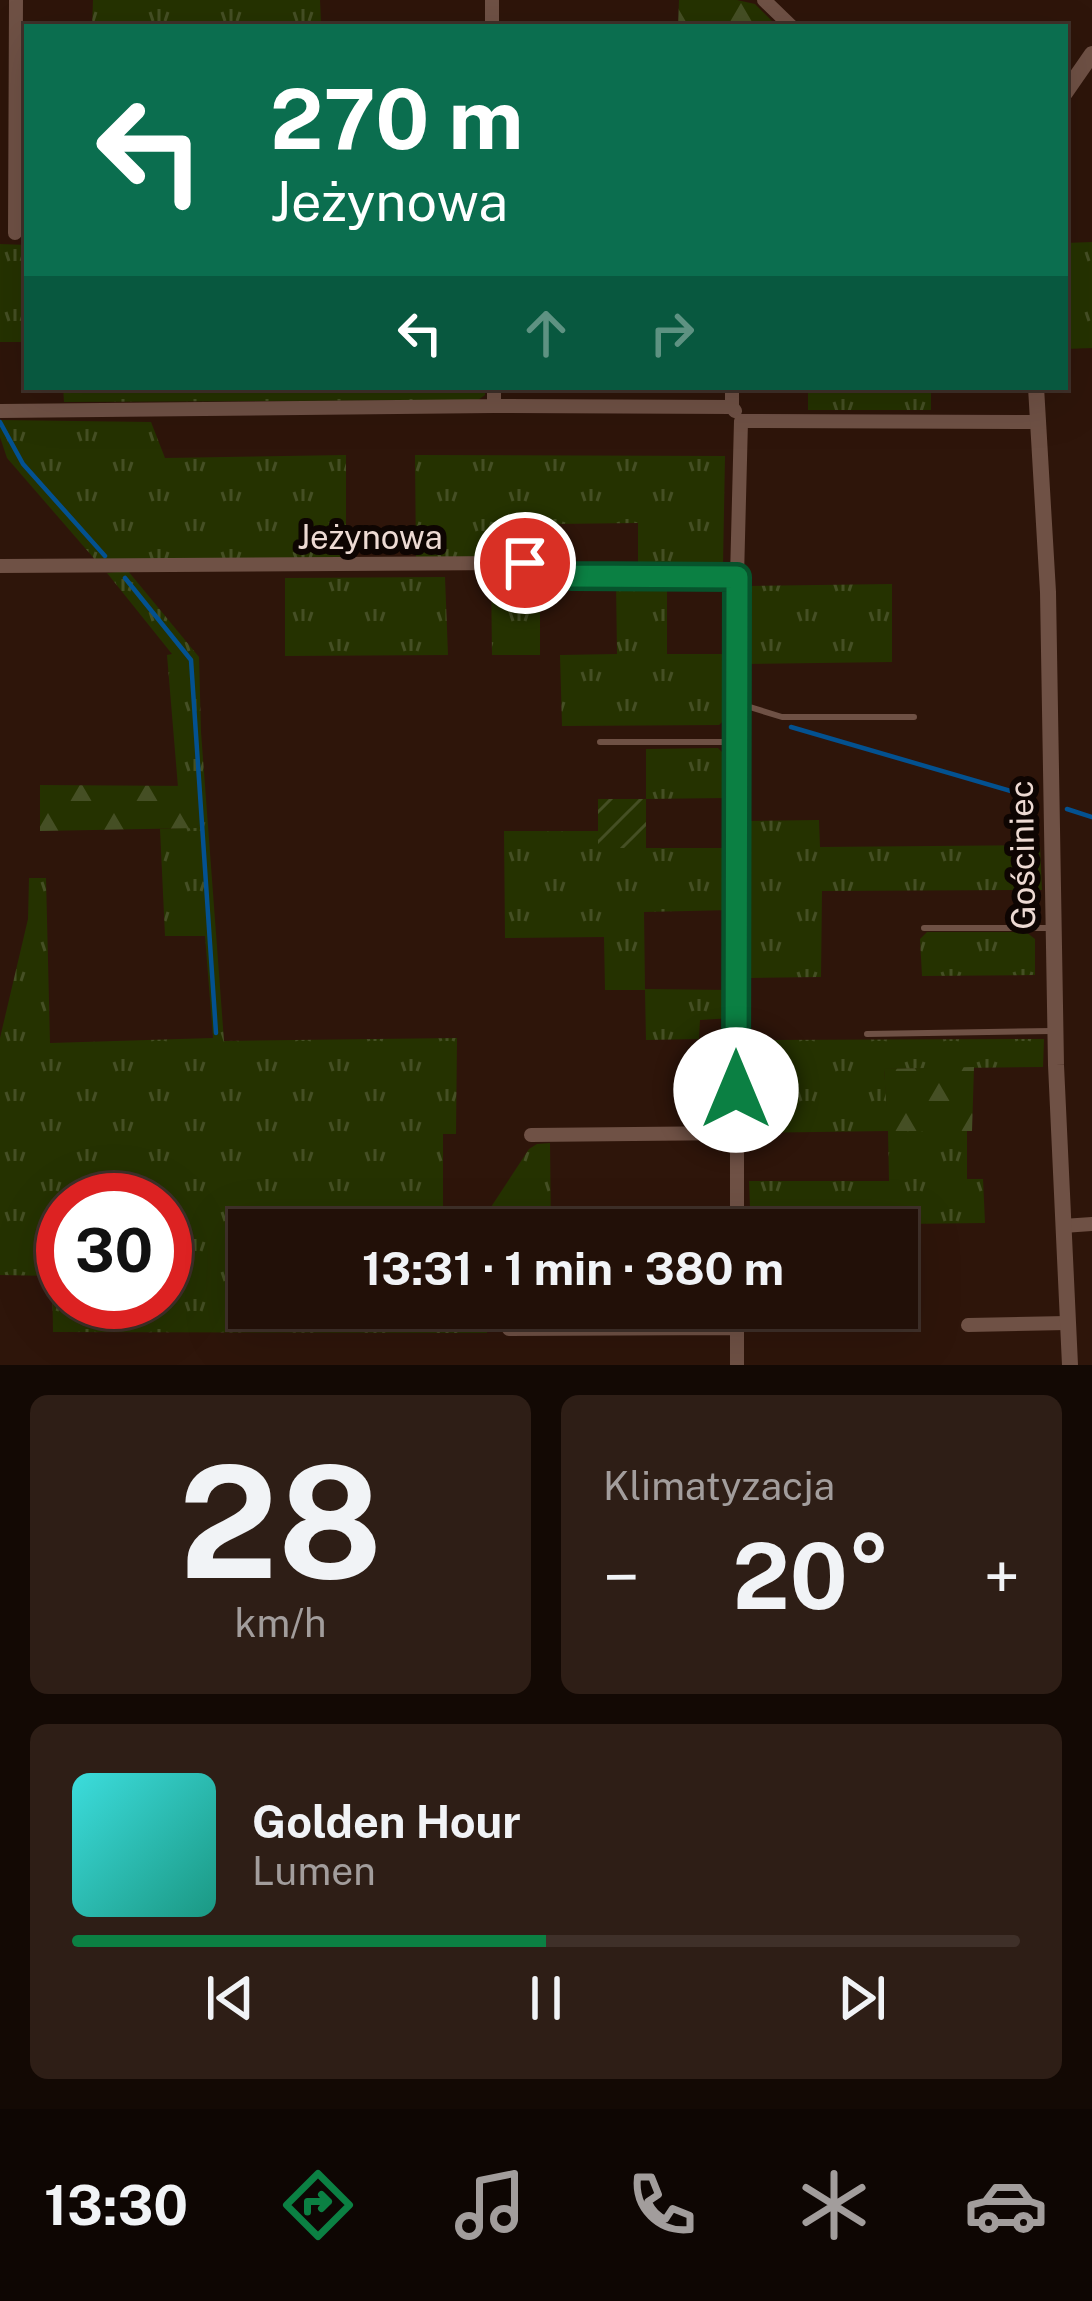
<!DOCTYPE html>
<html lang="pl">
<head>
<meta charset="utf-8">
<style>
	:root { --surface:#221008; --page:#2e1e16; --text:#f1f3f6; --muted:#a29d9c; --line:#3f3029; --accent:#0b8043 }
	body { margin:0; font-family:"Public Sans",sans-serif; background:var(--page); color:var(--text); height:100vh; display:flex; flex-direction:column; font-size:45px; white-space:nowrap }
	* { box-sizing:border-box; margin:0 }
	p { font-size:39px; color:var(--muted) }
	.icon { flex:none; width:66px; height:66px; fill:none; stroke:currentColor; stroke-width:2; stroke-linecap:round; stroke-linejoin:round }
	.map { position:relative; height:1365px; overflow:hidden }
	.side { display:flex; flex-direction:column; gap:30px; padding:30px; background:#130904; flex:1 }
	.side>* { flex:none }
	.hud { position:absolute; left:24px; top:24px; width:1044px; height:366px; border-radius:0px; box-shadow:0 12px 48px #0002,0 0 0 3px var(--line); background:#0b6e4f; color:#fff; overflow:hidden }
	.speed { position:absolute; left:36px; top:1173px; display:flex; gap:24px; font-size:60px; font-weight:700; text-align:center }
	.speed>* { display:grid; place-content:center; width:156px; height:156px; border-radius:50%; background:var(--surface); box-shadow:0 12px 48px #0002,0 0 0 3px var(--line); line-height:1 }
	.speed .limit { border:18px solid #d22; background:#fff; color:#111 }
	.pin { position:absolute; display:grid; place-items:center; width:102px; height:102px; color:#fff; margin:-51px; border:6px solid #fff; border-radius:50%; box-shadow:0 3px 12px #0007 }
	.me { position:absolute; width:132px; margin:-66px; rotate:0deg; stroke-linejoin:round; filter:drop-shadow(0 0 9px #0008) }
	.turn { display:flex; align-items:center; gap:42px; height:252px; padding:0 48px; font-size:54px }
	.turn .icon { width:156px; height:156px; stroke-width:2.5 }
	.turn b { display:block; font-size:84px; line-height:102px }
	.lanes { display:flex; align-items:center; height:114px; padding:0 48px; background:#0003; justify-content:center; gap:60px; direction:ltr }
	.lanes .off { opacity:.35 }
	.big { font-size:90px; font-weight:700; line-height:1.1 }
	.side .tile { flex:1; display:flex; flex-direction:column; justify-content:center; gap:18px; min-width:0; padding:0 42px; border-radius:18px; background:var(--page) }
	.side .dial { align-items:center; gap:0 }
	.dial b { font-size:156px; line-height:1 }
	.song { display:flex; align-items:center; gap:36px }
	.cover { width:144px; height:144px; border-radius:18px; background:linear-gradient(135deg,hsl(180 70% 55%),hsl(170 70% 35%)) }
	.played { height:12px; border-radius:6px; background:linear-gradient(90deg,var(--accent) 50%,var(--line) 50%) }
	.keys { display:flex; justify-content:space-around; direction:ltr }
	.heat { display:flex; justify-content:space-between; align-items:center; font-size:66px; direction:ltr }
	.side .tiles { flex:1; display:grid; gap:30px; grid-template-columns:1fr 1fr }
	.tile:last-child { grid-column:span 2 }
	.trip { position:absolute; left:228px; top:1209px; width:690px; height:120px; border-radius:0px; background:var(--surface); box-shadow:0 12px 48px #0002,0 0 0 3px var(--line); font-weight:700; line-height:120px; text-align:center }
	.dock { display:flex; height:192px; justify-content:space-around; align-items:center; background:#0e0603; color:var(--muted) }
	.dock .icon { width:84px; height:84px }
	.dock .on { color:var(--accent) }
	.dock b { font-size:54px; color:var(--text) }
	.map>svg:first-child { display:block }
	.grass { fill:url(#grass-tufts); fill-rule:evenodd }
	.forest { fill:url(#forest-firs) }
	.garden { fill:url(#garden-furrows) }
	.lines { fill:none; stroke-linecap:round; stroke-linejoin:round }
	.stream { stroke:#035190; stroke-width:4.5 }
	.service { stroke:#6f5145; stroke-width:6 }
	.minor { stroke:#6f5145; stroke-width:14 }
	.tertiary { stroke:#6f5145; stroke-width:16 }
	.route-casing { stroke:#07532c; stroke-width:30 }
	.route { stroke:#0b8043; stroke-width:21 }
	.labels { text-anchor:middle; stroke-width:12; stroke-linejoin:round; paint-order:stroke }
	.street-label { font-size:33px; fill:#eddad3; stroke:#0e0502 }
</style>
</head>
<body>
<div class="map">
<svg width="1092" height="1365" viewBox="0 0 1092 1365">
	<defs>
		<pattern id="grass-tufts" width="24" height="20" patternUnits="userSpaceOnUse" patternTransform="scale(3)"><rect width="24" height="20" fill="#253200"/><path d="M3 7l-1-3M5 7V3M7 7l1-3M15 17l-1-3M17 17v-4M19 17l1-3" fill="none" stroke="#454f24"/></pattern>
		<pattern id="forest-firs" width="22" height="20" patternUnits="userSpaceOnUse" patternTransform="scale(3)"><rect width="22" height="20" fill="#253200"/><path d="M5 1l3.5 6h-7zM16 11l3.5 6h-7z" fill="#454f24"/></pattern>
		<pattern id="garden-furrows" width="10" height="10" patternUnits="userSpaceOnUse" patternTransform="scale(3)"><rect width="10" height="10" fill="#253200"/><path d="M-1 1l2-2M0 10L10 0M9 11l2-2" fill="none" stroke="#454f24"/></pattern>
	</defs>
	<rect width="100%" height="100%" fill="#2e150a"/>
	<path class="grass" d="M93,0h227l1,22 -4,5h-225z
		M1092,242v106l-27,1v-106z
		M0,244l27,1v97h-27z
		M63,387h422v8l-7,5 -414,2z
		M808,387h123v23h-123z
		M0,420l151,2 14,36 181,-3v104l-248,4 -91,-105 -7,-21z
		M415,455l310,1 -2,109 -6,3 -75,3 -4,-5v-43l-84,1 -1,33 -137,2z
		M128,571l71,86 2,75 23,309 233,-3 -1,96h-13v96h-194v78h207l-1,17 32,-1v9l-434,-1 -1,-56 -52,-1v-237l28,-119 1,-41h17l4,165 163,-5 -8,-102h-40l-5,-107 38,-2 -20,-40 -11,-132 5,-1 -65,-81zM63,1200h102v102h-102z
		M491,575l49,11v69h-48z
		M445,577l3,78 -163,1v-78z
		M616,582h51v72h59l-1,65 -6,6 -157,1 -2,-71 57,-1z
		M892,584v78l-149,2 5,-78z
		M718,748l7,7v43l-79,1v-50z
		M819,820l1,27 220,-2 2,45 -220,1 -1,86 -71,1 -5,-157z
		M504,831h94l1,17h127l6,62 -88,2 1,77 85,1 3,28 -33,2 -1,19 -53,1 -1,-50h-40l-1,-53 -99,1z
		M927,932h99l9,7v36l-113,1 -2,-37z
		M1044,1039l-1,28 -159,2 5,62h78v48h16l2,44 -243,3 2,-18 6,-1 -1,-26h140l-1,-50 -138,2 -1,-93z
		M550,1143l1,87h-75l53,-81 8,-5z"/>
	<path class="forest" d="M679,0h58l18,4 23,23h-100z
		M40,785l154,1 4,42 -158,3z
		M974,1067l-2,64h-84l-4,-62z"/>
	<path class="garden" d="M598,799h48v49h-48z"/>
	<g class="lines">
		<path class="stream" d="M0,422l23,42 82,92
			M125,578l66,82 25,373
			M791,727l237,69
			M1067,809l25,8"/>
		<path class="service" d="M740,704l42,13h132
			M600,742h134
			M924,928h125
			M867,1034l185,-3"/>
		<path class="minor" d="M492,0v27
			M764,0l28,27
			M15,233l1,-233
			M732,387v20l3,4
			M494,406v-19
			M0,411l494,-5 238,1
			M741,421l297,1
			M0,566l525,-3 14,1 34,12 164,1
			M531,1135l205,-2
			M1063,1226l29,-2
			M737,1230v-653l4,-156
			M737,1308v57
			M968,1325l99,-2
			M509,1329l228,-1"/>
		<path class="tertiary" d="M1065,93l27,-39
			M1036,387l12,205 8,473 14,300"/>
	</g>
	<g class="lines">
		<g class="route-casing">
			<path id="route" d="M525,563l48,13 164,1 -1,513"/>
		</g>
		<use href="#route" class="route"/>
	</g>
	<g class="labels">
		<g class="street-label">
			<text x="370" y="549">Jeżynowa</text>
			<text transform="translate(1022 855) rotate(-91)" y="12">Gościniec</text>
		</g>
	</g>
</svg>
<div class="speed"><div class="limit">30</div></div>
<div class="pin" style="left:525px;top:563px;background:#d93025"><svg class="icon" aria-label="arrive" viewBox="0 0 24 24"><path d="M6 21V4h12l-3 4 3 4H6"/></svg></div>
<svg class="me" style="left:736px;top:1090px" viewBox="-20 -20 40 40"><circle r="19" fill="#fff"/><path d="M0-13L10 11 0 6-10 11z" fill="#0b8043"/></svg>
<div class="trip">13:31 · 1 min · 380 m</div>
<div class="hud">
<div class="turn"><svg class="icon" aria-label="left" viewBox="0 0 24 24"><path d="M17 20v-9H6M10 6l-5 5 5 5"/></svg><div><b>270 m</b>Jeżynowa</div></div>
<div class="lanes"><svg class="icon" aria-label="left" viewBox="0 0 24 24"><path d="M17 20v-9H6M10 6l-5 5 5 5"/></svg><svg class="icon off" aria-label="ahead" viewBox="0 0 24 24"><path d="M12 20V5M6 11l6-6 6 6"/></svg><svg class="icon off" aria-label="right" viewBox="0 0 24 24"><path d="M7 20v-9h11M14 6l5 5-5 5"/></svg></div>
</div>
</div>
<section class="side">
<div class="tiles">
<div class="tile dial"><b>28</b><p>km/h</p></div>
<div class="tile"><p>Klimatyzacja</p>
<div class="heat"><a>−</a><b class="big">20°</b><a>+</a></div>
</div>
<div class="tile">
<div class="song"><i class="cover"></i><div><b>Golden Hour</b><p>Lumen</p></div></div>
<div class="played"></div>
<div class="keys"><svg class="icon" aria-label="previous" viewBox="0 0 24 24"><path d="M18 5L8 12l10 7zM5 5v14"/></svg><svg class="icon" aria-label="pause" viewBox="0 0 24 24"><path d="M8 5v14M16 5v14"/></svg><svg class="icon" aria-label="next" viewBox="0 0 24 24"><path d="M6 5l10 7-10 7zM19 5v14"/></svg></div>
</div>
</div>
</section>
<nav class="dock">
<b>13:30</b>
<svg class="icon on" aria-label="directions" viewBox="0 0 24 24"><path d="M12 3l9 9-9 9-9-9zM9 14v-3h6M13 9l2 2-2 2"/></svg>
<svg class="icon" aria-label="music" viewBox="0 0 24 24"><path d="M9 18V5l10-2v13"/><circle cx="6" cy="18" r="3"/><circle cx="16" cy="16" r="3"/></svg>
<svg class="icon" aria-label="phone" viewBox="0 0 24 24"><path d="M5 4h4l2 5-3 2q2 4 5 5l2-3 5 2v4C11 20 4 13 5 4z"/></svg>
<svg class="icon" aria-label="climate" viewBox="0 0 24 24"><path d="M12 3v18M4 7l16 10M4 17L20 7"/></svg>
<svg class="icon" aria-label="car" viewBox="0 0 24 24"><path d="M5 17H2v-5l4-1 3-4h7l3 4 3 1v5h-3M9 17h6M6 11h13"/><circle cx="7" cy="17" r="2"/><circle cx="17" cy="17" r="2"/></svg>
</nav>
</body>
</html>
